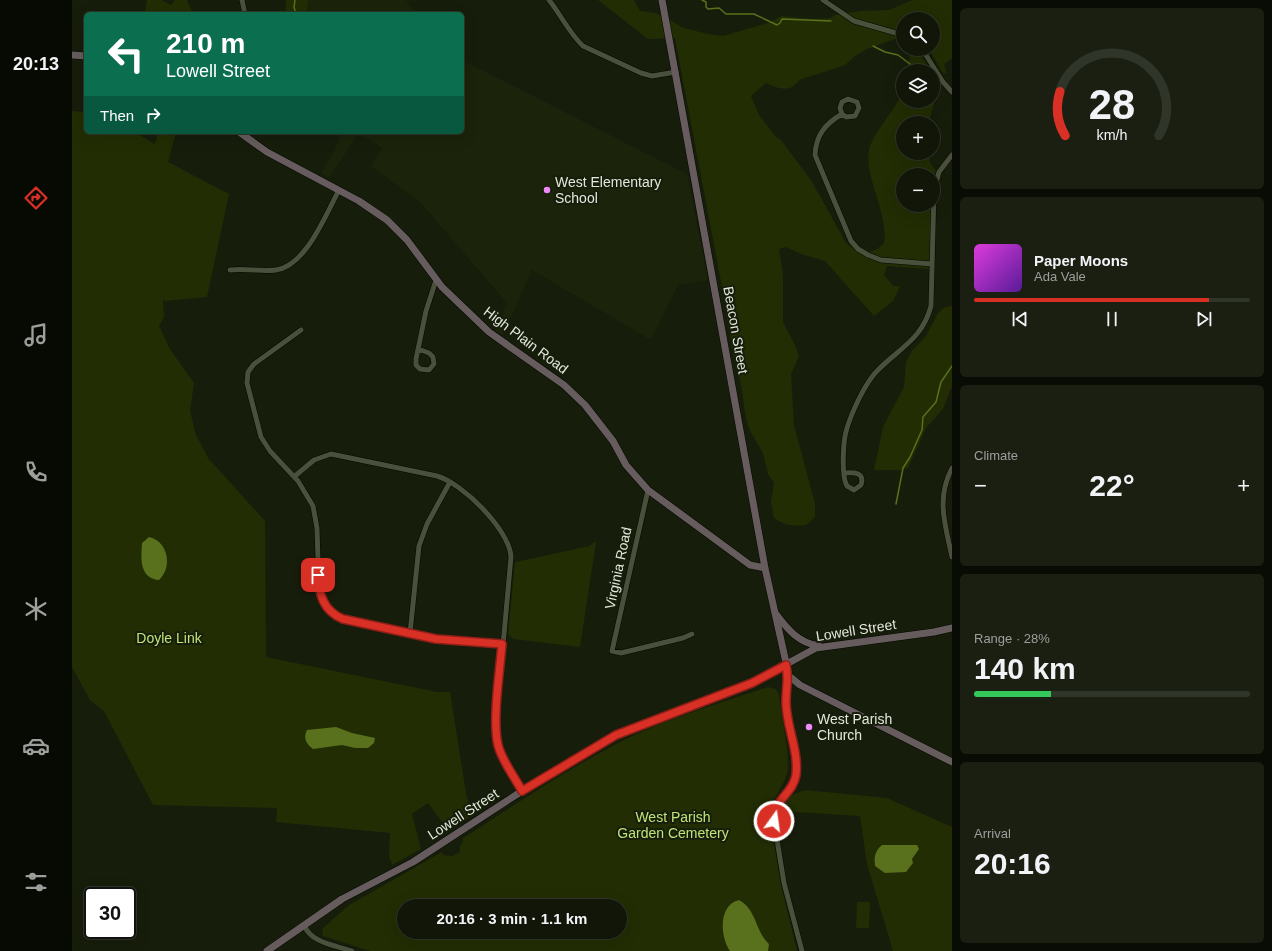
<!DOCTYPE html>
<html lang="en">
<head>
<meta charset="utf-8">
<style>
	:root { --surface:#111608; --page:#1a1f12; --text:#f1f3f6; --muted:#9c9f9c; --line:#303529; --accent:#d93025 }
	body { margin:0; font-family:Helvetica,sans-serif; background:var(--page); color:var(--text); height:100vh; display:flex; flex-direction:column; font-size:15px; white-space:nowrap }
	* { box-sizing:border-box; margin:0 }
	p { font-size:13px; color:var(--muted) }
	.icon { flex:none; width:22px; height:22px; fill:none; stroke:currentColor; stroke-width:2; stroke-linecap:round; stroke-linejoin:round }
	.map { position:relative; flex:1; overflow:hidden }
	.side { display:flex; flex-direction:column; gap:8px; padding:8px; background:#090c04; width:320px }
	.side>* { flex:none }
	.hud { position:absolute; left:12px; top:12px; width:380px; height:122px; border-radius:6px; box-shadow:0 4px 16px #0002,0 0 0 1px var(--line); background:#0b6e4f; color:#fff; overflow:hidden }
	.buttons { position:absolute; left:824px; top:12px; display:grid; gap:8px }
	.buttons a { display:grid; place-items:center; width:44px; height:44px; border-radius:50%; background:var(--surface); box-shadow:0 4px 16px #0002,0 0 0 1px var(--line); font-size:20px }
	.speed { position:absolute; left:12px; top:887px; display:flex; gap:8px; font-size:20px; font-weight:700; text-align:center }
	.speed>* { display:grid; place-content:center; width:52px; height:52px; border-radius:50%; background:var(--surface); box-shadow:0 4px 16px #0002,0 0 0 1px var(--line); line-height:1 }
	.speed .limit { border:2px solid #111; border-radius:6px; background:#fff; color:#111 }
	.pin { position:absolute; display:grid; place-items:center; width:34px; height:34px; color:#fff; margin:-17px; border-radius:8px; box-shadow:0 2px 6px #0006 }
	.me { position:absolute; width:44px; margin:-22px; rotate:14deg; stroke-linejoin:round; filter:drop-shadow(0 0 3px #0008) }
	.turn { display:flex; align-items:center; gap:14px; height:84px; padding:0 16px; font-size:18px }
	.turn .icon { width:52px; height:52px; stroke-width:2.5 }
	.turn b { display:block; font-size:28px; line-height:34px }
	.then { display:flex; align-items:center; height:38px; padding:0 16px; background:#0003; gap:8px; font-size:15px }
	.big { font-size:30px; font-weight:600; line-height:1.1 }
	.side .widget { flex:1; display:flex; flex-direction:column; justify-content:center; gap:6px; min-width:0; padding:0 14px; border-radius:6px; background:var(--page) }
	.side .dial { align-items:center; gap:0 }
	.dial svg { height:104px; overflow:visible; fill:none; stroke:var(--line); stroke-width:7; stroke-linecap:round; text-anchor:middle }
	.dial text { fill:var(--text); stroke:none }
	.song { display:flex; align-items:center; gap:12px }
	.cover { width:48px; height:48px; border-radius:6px; background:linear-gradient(135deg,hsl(300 70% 55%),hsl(270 70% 35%)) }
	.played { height:4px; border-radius:2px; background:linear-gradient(90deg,var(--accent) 85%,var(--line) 85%) }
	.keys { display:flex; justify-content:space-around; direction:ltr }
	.heat { display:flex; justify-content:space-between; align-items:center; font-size:22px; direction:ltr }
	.charge { height:6px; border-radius:3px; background:linear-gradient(90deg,#34c759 28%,var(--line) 0) }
	.trip { position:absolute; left:325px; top:899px; width:230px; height:40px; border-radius:20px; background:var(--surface); box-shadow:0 4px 16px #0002,0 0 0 1px var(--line); font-weight:600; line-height:40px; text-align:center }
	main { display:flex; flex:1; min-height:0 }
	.tabs { display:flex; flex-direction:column; width:72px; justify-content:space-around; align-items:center; background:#070903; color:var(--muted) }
	.tabs .icon { width:28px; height:28px }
	.tabs .on { color:var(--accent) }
	.tabs b { font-size:18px; color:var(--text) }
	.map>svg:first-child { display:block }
	.built { fill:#1b230a }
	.green { fill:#222d04; fill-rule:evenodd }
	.water { fill:#59701d }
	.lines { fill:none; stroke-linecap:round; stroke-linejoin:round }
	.stream { stroke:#59701d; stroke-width:1.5 }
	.street-casing { stroke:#040700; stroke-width:6 }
	.secondary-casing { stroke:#040700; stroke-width:8 }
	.street { stroke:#49503c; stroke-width:5 }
	.secondary { stroke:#665c5e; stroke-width:7 }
	.route-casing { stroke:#8d1f18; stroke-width:10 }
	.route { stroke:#d93025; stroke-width:7 }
	.poi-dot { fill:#ee8bf8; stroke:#171d0b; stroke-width:1.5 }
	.labels { text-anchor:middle; stroke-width:4; stroke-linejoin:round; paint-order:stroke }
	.poi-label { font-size:14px; fill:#e3e7db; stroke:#171d0b; text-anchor:start }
	.street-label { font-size:14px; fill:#e3e7db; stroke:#171d0b }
	.park-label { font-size:14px; fill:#c0e376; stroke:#171d0b }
</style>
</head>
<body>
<main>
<nav class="tabs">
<b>20:13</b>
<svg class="icon on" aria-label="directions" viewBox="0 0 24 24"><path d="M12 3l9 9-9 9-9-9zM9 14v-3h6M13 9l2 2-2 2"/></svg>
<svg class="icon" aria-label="music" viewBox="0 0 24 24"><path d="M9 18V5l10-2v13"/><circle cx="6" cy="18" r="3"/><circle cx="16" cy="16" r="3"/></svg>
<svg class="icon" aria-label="phone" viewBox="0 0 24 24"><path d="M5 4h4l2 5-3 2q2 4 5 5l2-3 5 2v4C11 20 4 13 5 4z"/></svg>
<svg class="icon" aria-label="climate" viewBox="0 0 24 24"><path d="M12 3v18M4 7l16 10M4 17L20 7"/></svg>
<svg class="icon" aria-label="car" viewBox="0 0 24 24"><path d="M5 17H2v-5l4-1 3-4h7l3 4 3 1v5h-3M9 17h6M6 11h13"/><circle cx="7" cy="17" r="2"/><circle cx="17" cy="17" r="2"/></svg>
<svg class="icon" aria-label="filters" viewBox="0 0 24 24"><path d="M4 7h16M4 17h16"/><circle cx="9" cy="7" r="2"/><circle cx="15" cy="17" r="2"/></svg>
</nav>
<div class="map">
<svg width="880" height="951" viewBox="0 0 880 951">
	<rect width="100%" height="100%" fill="#171d0b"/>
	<path class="built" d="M236,0h98l10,14h-109z
		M390,60l225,114 21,106 -30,5 -27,55 -119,-70 -29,66 -7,-6 11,-27 -87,-101 -49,-36 11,-18 -23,-15 -30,45 -8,-5 14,-23 6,-18h121z"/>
	<path class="green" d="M75,0h14l10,5 4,-5h12l6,14h-48z
		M214,0h22l-1,14h-21z
		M526,0h36l6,11 16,2 28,15 24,6 15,2 48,-14 10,-6 32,3 18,-1 4,-3 25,-4 29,-1 24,-10h39v58l-8,6 3,10 -5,-2 -13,-23h4v-30h-30v17l-36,13 -12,7 -10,9 -46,15c-8,13 -21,9 -33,3l-15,13 8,19 17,22 5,3 30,40 35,63 16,12 15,-6 7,-6c5,-32 -23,-71 -14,-97 5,-13 14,-23 21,-34 5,-6 8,-14 12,-21v10h30v-25c1,3 4,6 5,9 1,5 -8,30 -9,38h-26v30h25l2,9 6,9 -3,11v-7h-30v30h28l-1,49 -2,15 -41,-3 -3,9 9,11h7l-7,15 -19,15 -49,-55 -24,-7 -15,-7 -7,2 4,25v48l12,23 4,11 -8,18 3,51 21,79v13l-9,8c-12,2 -23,0 -32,-7l-3,-16 3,-19 -6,-9 -5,-21 -13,-22 -4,-12 -5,-34 -8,-32 -6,-35 -1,-17 -4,-14 -47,-249 -27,1z
		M839,50c10,0 15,13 19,21h-23z
		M0,111l14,1v20h48l21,12 3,-12h18l-8,30 61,32 -22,103 -42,4 -2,-2 1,18 -5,9 11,23 24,34 -4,28 6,24 12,23 57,63 1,136 171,35h13l16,101 6,22 -23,16 -21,-28 -16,11 9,35 -29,16 -3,-9 1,-23 -114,-11 1,-14 -124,-3 -49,-94 -14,-11 -18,-33z
		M880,306v83l-1,-1 -8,21 -17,19 -18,40 -7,2h-27l9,-43 21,-40 2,-25 6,-11 14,-15 12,-23 7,-6z
		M522,542h2l-16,105 -67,-8 -5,-5 7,-72 75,-16z
		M696,687l8,2 3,6c2,18 12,63 8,79 -4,14 -15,25 -18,39l12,72 16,66h-427l-47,-15 -1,-7 27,-24 93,-53 1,3 9,1 8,-4v-6l3,-4 -1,-3c48,-31 96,-64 147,-91 49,-27 106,-43 159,-61zM332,906h216v26h-216z
		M733,790l82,8 65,29v124h-59l-26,-87 -7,-48 -81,-5 10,-15z
		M785,902h13l-1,26h-13z"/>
	<path class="water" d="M77,537c19,4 24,30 10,43 -20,-2 -18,-22 -17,-37z
		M264,727l16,6 23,5 -1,5 -6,5h-13l-13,-3 -29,4c-7,-5 -10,-11 -6,-19z
		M810,845h35l2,4 -7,10 1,4 -7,9 -21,1 -10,-7c-1,-9 0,-15 7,-21z
		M667,900c18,10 16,31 30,44l-1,7h-38c-10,-14 -12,-46 9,-51z"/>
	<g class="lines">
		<path class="stream" d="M223,0l-1,7 2,7
			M630,0l4,2v5l2,2 11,-1 7,6h28l23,11 3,-2 2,-4 49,2
			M801,46l12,6 13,3 12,9
			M824,504l7,-36 7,-11 12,-27 1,-13 13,-15 5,-20 11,-16"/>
		<g class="street-casing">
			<path id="street" d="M170,0l3,14
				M477,0c12,15 20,33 34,46l58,27 11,3 24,-4
				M751,0l31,21 49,14
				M850,49l21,33 9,10
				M770,114l4,3 9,-1 4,-8 -2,-6 -9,-3 -6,3 -2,6 2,6c-17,10 -26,21 -27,41l36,86 7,8 10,6 13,5 51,4
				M158,270c16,-2 31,2 46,0 30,-4 50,-56 63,-80
				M229,330l-47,34 -6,8 -1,11 14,54 9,14 28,30 15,25 4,22 2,63 3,10 15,15 21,7 78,16 66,5
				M346,349l11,4 4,4 1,7 -5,6 -9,-1 -4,-4v-6l10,-48 10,-31
				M880,468c-16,31 -7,56 0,89
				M772,473c10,-1 21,-1 17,12l-7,5 -7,-4c-6,-11 -4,-46 0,-58 5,-16 18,-45 30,-57 22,-23 45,-31 54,-65l3,-115 5,-19 13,-17
				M223,476l19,-16 17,-6 106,22c25,7 73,54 74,81l-15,166c1,29 12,43 26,68
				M576,490l-36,161 9,2 62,-15 9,-4
				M338,633l9,-87 8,-22 23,-42
				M717,676c-1,8 -3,18 -3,27 1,23 14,49 10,73 -3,18 -22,24 -22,45l10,62 18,68
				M232,925c7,18 30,20 48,26"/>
		</g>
		<g class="secondary-casing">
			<path id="secondary" d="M590,0l103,568 24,108 11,9 152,77
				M0,55l14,1
				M167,132l28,20 92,49 28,19 20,20 35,47 47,45 75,53 21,20 28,36 13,24 22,25 102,75 15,3
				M704,614c12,16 23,29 43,32
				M195,951l75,-52 71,-37 109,-71 73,-44 29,-16 128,-48 64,-35 118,-16 18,-4"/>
		</g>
		<use href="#street" class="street"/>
		<use href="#secondary" class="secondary"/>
	</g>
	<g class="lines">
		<g class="route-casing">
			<path id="route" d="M246,575c1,19 5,36 25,44l93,20 66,5c-2,26 -10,76 -4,101 4,16 16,31 24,46l94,-56 136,-52 34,-18c3,13 0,23 0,37 0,24 13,48 10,73 -3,19 -22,23 -22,46"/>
		</g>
		<use href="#route" class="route"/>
	</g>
	<g class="poi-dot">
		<circle cx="475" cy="190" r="4"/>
		<circle cx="737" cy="727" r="4"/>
	</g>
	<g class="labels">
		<g class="poi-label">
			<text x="483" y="187">West Elementary<tspan x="483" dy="16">School</tspan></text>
			<text x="745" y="724">West Parish<tspan x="745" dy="16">Church</tspan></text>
		</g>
		<g class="street-label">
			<text transform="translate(664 330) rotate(80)" y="5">Beacon Street</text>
			<text transform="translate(454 340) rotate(37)" y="5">High Plain Road</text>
			<text transform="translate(546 568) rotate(-78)" y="5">Virginia Road</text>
			<text transform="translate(784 630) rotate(-9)" y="5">Lowell Street</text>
			<text transform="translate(391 814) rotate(-33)" y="5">Lowell Street</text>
		</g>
		<g class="park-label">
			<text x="97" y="643">Doyle Link</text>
			<text x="601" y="822">West Parish<tspan x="601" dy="16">Garden Cemetery</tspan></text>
		</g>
	</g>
</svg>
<div class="buttons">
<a><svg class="icon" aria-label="search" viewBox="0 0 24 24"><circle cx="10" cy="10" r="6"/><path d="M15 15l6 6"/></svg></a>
<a><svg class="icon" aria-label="layers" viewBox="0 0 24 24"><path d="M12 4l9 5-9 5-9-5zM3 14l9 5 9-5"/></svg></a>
<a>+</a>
<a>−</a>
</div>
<div class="speed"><div class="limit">30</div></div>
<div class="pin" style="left:246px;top:575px;background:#d93025"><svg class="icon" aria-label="arrive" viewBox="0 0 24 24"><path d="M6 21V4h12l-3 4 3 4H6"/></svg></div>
<svg class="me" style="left:702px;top:821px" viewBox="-20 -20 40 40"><circle r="17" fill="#d93025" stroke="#fff" stroke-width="3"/><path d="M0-11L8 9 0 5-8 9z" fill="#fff"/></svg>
<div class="trip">20:16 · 3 min · 1.1 km</div>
<div class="hud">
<div class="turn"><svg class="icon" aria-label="left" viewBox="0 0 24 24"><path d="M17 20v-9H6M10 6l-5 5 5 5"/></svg><div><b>210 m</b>Lowell Street</div></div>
<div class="then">Then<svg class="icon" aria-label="right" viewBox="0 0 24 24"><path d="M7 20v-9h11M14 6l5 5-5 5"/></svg></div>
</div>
</div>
<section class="side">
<div class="widget dial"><svg viewBox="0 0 100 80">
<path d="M14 69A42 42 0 1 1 86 69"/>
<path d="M14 69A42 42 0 0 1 10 35" stroke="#d93025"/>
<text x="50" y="56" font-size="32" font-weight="700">28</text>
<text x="50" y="72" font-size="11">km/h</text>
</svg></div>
<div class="widget">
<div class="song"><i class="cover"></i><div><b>Paper Moons</b><p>Ada Vale</p></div></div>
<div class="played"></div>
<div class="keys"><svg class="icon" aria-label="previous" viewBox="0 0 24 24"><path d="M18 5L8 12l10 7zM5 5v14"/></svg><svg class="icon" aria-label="pause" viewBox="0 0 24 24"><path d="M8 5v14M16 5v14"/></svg><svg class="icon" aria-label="next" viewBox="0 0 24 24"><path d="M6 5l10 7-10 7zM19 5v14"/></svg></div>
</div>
<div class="widget"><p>Climate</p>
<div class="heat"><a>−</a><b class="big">22°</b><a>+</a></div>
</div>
<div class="widget"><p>Range · 28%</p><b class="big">140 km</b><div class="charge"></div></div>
<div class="widget"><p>Arrival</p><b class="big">20:16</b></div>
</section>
</main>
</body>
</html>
